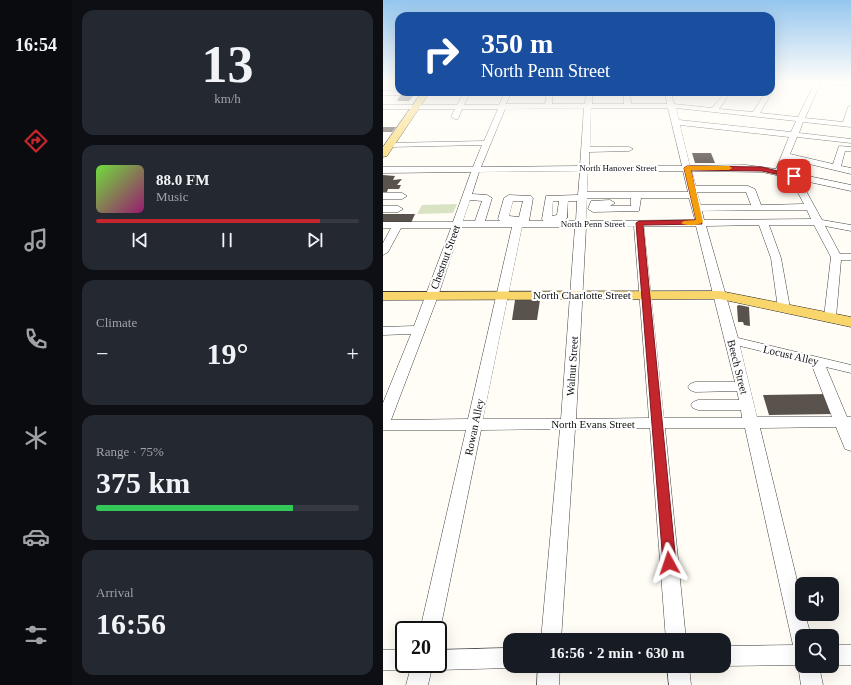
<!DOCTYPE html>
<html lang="en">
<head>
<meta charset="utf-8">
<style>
	:root { --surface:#171b24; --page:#242831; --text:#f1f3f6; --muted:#9ea1a6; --line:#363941; --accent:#c4262e }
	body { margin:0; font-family:Georgia,serif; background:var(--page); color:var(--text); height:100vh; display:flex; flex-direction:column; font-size:15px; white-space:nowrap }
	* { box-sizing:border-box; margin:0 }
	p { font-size:13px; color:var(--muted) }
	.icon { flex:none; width:22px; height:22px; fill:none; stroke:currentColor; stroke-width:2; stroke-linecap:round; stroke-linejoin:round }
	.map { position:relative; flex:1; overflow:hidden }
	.details { display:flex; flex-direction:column; gap:10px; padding:10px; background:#0d0f14; width:311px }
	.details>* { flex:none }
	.top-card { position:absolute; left:12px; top:12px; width:380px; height:84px; border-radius:12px; box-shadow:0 4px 16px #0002; background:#1a4fa0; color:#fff; overflow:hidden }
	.controls { position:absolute; left:412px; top:577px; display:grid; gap:8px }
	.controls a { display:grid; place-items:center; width:44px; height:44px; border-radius:8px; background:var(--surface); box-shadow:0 4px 16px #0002; font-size:20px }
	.speed { position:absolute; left:12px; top:621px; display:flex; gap:8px; font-size:20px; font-weight:700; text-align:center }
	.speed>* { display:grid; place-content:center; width:52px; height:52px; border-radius:50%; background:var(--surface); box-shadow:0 4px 16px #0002; line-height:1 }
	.speed .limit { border:2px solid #111; border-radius:6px; background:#fff; color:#111 }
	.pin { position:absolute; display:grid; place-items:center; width:34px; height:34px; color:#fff; margin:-17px; border-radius:8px; box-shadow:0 2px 6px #0006 }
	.me { position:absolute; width:44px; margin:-22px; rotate:355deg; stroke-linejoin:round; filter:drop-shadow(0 0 3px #0008) }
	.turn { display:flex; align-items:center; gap:14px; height:84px; padding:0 20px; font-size:18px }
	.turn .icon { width:52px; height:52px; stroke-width:2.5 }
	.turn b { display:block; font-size:28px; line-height:34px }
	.big { font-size:30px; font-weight:600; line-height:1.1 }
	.details .tile { flex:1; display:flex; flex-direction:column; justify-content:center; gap:6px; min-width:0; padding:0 14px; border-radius:12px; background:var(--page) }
	.details .dial { align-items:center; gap:0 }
	.dial b { font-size:52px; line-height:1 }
	.song { display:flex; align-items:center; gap:12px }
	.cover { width:48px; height:48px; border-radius:6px; background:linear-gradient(135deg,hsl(100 70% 55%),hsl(320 70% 35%)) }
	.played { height:4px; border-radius:2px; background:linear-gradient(90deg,var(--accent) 85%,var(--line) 85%) }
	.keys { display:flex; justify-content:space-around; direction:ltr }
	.heat { display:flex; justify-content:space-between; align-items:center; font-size:22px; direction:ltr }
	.charge { height:6px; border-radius:3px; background:linear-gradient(90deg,#34c759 75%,var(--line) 0) }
	.trip { position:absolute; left:120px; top:633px; width:228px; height:40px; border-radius:12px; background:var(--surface); box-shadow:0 4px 16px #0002; font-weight:600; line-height:40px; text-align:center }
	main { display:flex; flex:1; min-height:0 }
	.tab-bar { display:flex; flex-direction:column; width:72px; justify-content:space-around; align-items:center; background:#090b0e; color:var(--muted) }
	.tab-bar .icon { width:28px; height:28px }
	.tab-bar .on { color:var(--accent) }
	.tab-bar b { font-size:18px; color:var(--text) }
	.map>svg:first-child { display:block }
	.cemetery { fill:#d9e3c4 }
	.building { fill:#5a524d }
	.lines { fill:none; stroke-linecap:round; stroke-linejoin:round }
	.minor-casing { stroke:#444; stroke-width:1 }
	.major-casing { stroke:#222; stroke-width:1 }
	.minor { fill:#fff; fill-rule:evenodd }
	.major { fill:#f9d66b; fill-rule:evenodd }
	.route { fill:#c4262e; stroke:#7f191e }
	.slow { fill:#f59e0b }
	.labels { text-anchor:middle; stroke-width:4; stroke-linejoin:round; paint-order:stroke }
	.far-street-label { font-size:9px; fill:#111; stroke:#fff }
	.street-label { font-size:11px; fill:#111; stroke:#fff }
</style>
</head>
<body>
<main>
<nav class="tab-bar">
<b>16:54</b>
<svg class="icon on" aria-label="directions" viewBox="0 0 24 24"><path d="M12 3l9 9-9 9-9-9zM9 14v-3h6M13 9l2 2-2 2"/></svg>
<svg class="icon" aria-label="music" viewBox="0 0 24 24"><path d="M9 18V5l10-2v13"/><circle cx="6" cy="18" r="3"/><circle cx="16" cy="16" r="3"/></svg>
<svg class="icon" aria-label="phone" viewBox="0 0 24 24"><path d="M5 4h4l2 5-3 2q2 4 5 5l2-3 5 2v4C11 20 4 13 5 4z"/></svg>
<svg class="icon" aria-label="climate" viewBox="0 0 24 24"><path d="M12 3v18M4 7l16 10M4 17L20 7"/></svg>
<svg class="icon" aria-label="car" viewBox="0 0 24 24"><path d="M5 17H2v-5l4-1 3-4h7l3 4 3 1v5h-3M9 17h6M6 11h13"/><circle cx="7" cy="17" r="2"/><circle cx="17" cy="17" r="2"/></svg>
<svg class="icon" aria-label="filters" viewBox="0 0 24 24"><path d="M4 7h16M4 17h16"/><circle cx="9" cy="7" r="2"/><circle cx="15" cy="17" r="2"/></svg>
</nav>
<section class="details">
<div class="tile dial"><b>13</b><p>km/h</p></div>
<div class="tile">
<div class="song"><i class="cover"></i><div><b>88.0 FM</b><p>Music</p></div></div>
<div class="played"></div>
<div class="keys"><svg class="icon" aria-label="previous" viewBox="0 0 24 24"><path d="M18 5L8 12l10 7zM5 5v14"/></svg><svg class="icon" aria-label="pause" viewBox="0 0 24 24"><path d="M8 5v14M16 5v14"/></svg><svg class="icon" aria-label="next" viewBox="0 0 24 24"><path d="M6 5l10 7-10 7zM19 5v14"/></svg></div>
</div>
<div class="tile"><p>Climate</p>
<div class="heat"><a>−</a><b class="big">19°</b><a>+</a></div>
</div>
<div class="tile"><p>Range · 75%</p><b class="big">375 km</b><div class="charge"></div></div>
<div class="tile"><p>Arrival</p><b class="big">16:56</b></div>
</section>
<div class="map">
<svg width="468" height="685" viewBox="0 0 468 685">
	<rect width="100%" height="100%" fill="#fffdf5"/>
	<path class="cemetery" d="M74,204l-4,9 -36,1 5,-9z"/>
	<path class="building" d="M18,94h14l-6,7h-12z
		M0,127h13l-4,5h-9z
		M309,153h19l4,10h-20z
		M0,175l12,1 -2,4 9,-1 -5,6h4l-2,4h-11l-1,3h-4z
		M0,214h32l-4,9h-28z
		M132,300h25l-3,20h-25z
		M356,305l10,2 1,19 -6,-1 -1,-3h-5l-1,-16z
		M444,394l8,20 -66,1 -6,-20z"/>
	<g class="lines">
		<g class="minor-casing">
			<path id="minor" d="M389,82h6l-18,31 38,4 17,-35h6l-16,36 38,4 5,-15 3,-2v22l-48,-5 -4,11 52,6v4l-54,-6 -7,17 43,10 6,-18 12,1v4h-6l-4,15 10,2v6l-63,-15 -4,12 67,14v6l-51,-11 22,40 29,5v6l-26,-5 15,28h11v6h-10l-5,57 -2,3 -4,1 -6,-4 7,-60 -17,-32h-45l12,33 9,50 -6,4 -6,-4 -7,-50 -12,-33 -53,1 32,112 113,27v8l-25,-6 21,50h4v34l-6,-2 -9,-22 -76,1 42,173v13h3l6,22h-9v30h17l4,19h-22l-3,-20 -74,1v-20l69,-1 -48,-217h-80l21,212h-20l-16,-212 -75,1 -14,211h-20l19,-211 -79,1 -41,200 -2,5v-5h-18l46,-200h-83v-27l28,-69 -28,1v-8l31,-1 37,-98h-50l-13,24 -5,3v-12l8,-15h-8v-6h70l18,-50 -88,1v-6h90l9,-22 -93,2 -4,-2 4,-2 95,-2 14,-32h-36l-4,10h-3l-4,-2 4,-8h-72v-4h74l7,-13h6l-6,13h35l6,-13h6l-5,12h39l2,-12h6l-1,12h33l1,-12h6v12h32v-12h6l1,12h36l-2,-12h6l3,12 38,4 13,-16h6l-12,17 34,3 13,-20h5zM201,108l-4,58 -99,1 24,-58zM208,108h77l14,58h-93v-14l40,-1 4,-2 -4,-2h-39zM293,108l120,13 -5,11 -112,-12zM297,125l109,12 -13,32 -30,-4 -56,1zM197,171l-2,24 -32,1 -4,23 1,2h-14l4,-23 -2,-2 -22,-1 -5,3 -6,21 2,2h-15l7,-23 -5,-3 -15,-1 7,-22zM205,171h95l5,21h-101zM309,171l70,1 28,6 14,26 -43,1 -6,-16 -7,-3h-52zM314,192h49l5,13h-50zM204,198h44v8h-33h12l5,-3 -5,-3 -19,1 -3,8 5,3 46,-1 2,-13h48l6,22 -109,1zM87,200l12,1 -7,20h-12zM130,201h10l-4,16 -10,-1zM170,201h6l-2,14 -5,1zM185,201h9l-1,20h-13l4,-3zM376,210h48l4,9 -107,1 -2,-9zM251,226l15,192 -73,1 10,-192zM261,226h52l39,156h-40l-5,2 -2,3 2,3 5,2 42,-1 2,9h-41l-5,2 -2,3 2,3 5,2h43l1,8h-78zM78,227h51l-44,192 -77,1 47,-124zM139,227h53l-14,192h-78zM357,346l71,17 21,54h-75z
				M441,82h27v4l-24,-2z
				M0,91l46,1v1l-3,2h-43z
				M0,193h19l5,3 -5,3h-19z
				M0,206h15l5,3 -5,3h-15z
				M449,645h19v20h-19z
				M127,648v18h5l-5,2 -72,2 -6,-2 -4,17h-22l5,-18 -7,3h-21v-20h21v14h34v-14z
				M155,666h22l-1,19h-22z
				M284,666h22l2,19h-22z"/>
		</g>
		<g class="major-casing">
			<path id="major" d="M39,92h8l-43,64 -4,1v-10z
				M337,291l131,26v10l-131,-28 -337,1v-8z"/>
		</g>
		<use href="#minor" class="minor"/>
		<use href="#major" class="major"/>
	</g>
	<linearGradient id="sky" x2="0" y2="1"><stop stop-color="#95c6ee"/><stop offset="0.46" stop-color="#fffefa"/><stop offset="1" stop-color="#fffefa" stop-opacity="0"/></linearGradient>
	<rect width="468" height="177" fill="url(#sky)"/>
	<path class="route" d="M304,166l75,1 35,9 -3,2 -32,-7 -71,-1 11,54 -59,1 33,338 -2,3 -5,2 -5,-2 -1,-3 -27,-340 3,-2 57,-1 -12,-52z"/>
	<path class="slow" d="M304,166h42l3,2 -3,2h-38l12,52c-5,4 -17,4 -22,1l3,-2 12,-1 -12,-52z"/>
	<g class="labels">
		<g class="far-street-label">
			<text x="235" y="171">North Hanover Street</text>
			<text x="210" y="227">North Penn Street</text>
		</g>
		<g class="street-label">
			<text transform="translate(62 257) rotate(-70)" y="4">Chestnut Street</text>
			<text x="199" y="299">North Charlotte Street</text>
			<text transform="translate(408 355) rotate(13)" y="4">Locust Alley</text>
			<text transform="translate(189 366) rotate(-86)" y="4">Walnut Street</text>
			<text transform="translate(355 367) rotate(76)" y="4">Beech Street</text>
			<text x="210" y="428">North Evans Street</text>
			<text transform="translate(91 427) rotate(-78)" y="4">Rowan Alley</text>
		</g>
	</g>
</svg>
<div class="controls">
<a><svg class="icon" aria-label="sound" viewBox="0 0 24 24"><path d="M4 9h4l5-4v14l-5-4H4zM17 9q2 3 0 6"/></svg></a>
<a><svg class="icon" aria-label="search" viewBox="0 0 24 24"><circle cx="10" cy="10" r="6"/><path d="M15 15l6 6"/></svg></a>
</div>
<div class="speed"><div class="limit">20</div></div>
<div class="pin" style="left:411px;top:176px;background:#d93025"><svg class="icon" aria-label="arrive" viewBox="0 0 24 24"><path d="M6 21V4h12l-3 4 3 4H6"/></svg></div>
<svg class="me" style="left:286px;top:563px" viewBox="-20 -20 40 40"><path d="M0-17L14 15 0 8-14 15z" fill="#c4262e" stroke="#fff" stroke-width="4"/></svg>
<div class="trip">16:56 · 2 min · 630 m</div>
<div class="top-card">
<div class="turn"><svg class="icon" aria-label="right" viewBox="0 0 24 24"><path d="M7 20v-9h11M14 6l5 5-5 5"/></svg><div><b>350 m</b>North Penn Street</div></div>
</div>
</div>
</main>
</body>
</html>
